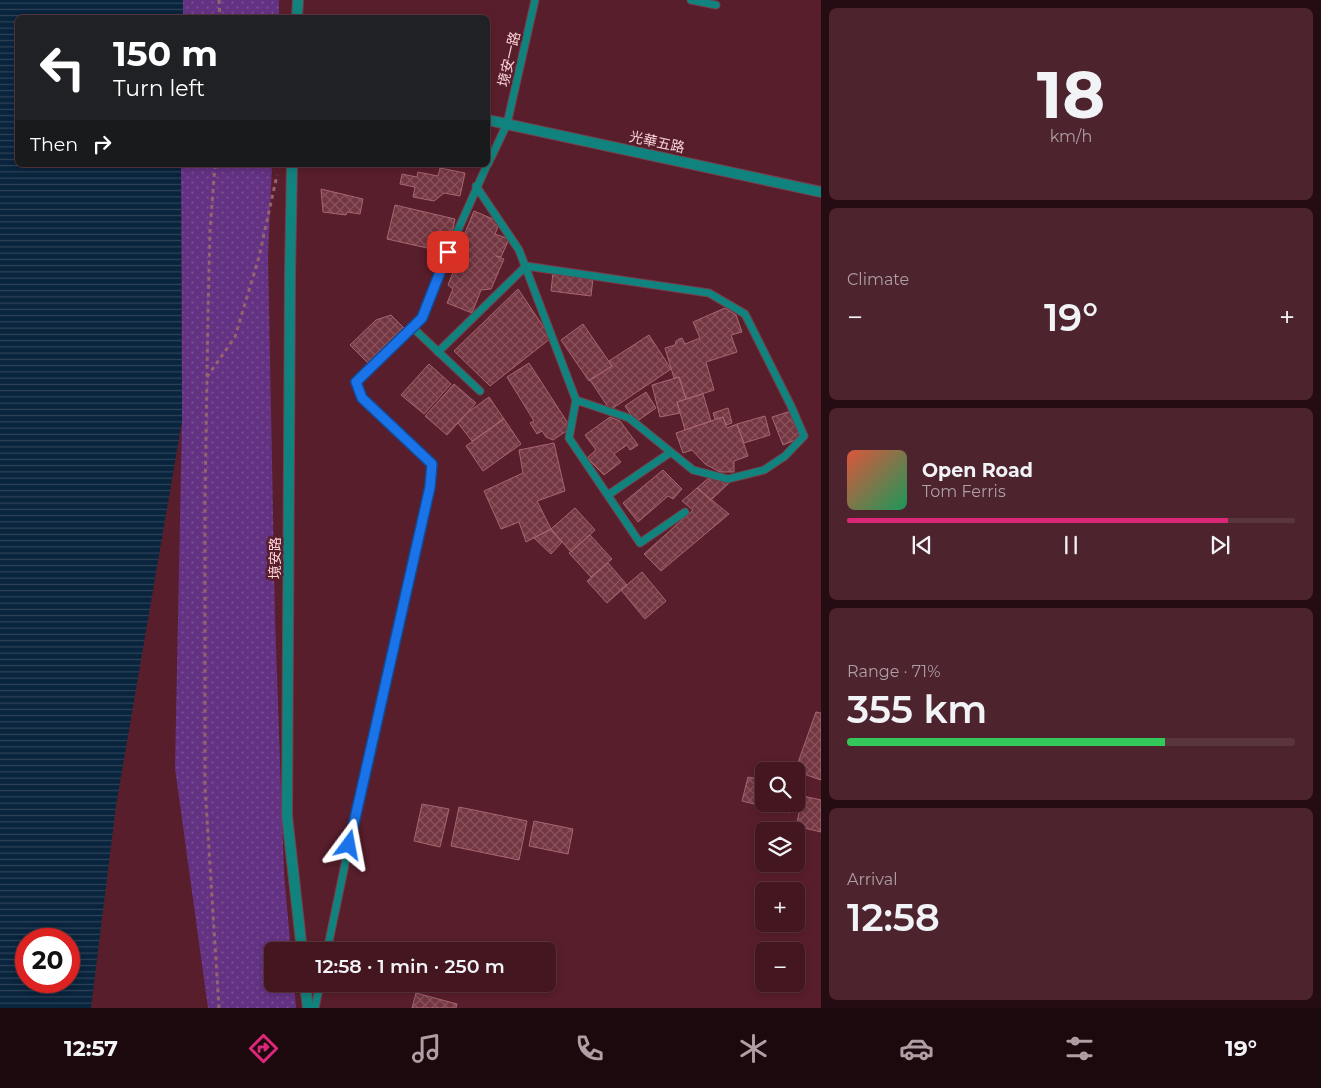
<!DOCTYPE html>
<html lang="en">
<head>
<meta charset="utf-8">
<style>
	:root { --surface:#431620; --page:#4d232d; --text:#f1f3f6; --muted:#af9fa5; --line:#5b353e; --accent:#db2777 }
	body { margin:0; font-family:Montserrat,"Noto Sans TC",sans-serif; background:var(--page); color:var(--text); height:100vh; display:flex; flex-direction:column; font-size:19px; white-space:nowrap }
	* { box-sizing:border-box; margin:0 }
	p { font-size:16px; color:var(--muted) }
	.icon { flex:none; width:28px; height:28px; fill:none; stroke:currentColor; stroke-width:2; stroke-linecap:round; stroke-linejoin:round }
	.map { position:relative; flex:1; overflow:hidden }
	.details { display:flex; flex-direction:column; gap:8px; padding:8px; background:#250c12; width:500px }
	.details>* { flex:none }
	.hud { position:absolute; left:15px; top:15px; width:475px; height:152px; border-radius:8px; box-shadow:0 2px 8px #0003,0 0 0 1px var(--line); background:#202124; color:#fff; overflow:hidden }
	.controls { position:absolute; left:755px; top:762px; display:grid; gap:10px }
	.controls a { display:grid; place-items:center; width:50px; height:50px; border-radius:8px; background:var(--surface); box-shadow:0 2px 8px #0003,0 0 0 1px var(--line); font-size:25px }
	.speed { position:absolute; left:15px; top:928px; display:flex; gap:10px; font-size:25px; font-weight:700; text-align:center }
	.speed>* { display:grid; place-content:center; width:65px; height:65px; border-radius:50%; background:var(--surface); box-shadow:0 2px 8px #0003,0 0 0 1px var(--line); line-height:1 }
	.speed .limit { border:8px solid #d22; background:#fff; color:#111 }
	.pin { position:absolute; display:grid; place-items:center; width:42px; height:42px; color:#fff; margin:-21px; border-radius:10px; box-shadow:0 2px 8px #0006 }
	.me { position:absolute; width:55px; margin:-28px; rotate:13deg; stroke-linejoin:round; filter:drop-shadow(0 0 4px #0008) }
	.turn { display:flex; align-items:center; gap:18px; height:105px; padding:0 15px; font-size:22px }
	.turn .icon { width:65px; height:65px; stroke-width:2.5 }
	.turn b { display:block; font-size:35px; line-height:42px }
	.then { display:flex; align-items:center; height:48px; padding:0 15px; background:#0003; gap:10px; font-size:19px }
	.big { font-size:38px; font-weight:600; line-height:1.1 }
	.details .widget { flex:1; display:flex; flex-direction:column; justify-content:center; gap:8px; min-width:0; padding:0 18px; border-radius:8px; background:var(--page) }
	.details .dial { align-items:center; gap:0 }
	.dial b { font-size:65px; line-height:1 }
	.song { display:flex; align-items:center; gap:15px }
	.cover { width:60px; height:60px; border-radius:8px; background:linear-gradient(135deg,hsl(10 70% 55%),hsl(150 70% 35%)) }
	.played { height:5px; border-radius:2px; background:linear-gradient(90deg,var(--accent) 85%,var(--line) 85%) }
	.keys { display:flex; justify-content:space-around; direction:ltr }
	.heat { display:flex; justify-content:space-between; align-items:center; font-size:28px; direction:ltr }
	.charge { height:8px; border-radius:4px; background:linear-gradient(90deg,#34c759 71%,var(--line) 0) }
	.trip { position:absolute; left:264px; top:942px; width:292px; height:50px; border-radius:8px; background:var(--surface); box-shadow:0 2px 8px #0003,0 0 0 1px var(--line); font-weight:600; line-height:50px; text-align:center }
	.tabs { display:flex; height:80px; justify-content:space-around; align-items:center; background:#1b090d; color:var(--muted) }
	.tabs .icon { width:35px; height:35px }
	.tabs .current { color:var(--accent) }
	.tabs b { font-size:22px; color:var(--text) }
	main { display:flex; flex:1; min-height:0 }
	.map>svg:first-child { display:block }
	.grass { fill:url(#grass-dots) }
	.water { fill:url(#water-rules); fill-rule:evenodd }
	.building { fill:url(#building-cross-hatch); stroke:#a86570 }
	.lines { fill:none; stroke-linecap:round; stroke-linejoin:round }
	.lane-casing { stroke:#763e4a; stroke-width:9 }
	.street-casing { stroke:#763e4a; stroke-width:12 }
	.path { stroke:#96636c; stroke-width:3; stroke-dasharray:4 4; stroke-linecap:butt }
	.lane { stroke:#11837e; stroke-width:7 }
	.street { stroke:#11837e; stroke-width:10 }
	.route-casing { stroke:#114b97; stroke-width:12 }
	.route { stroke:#1a73e8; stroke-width:9 }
	.labels { text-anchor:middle; stroke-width:5; stroke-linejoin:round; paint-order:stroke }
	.street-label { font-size:14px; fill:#f8d2d6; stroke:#591e2b }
</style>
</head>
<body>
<main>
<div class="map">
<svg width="821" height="1008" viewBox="0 0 821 1008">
	<defs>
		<pattern id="grass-dots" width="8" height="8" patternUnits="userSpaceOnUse" patternTransform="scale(1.25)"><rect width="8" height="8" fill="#643283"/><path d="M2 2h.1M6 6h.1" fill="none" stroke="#7b4f94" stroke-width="1.8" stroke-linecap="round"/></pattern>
		<pattern id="water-rules" width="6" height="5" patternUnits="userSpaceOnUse" patternTransform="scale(1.25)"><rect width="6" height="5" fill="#09243d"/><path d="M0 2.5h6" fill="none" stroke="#2e4358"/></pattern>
		<pattern id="building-cross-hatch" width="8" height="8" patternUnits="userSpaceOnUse" patternTransform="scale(1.25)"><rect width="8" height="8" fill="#743742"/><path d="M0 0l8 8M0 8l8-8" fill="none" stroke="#89535d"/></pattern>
	</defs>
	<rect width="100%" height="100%" fill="#591e2b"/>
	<path class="grass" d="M183,0h96v17l-96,1z
		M181,165h91l-4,91 7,362 9,256 7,77h-19v33h22l2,24h-88l-33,-240 7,-347z"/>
	<path class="water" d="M0,0h183v17l-165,1v147h163l1,256 -66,385 -25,202h-91zM26,939h43v42h-43z"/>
	<path class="building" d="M440,168l25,5 -5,23 -16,-3 -10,8 -21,-4 2,-10 -15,-3 2,-10 15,3 1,-5 20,4z
		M321,189l42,10 -3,15 -13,-2 -1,3 -23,-3z
		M395,205l60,14 -3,14 -12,-2 -4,19 -49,-11z
		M474,211l26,11 -5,12 14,5 -8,18 -5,-1 8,3 -13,30 -10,1 -9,23 -25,-10 6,-14 -5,-4 11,-28 -3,-2z
		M553,273l40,5 -2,18 -40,-5z
		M518,289l33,49 -61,48 -36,-35z
		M725,308l11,7 6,17 -11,3 6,17 -31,10 8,28 -28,9 -7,-22 -5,1 -9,-30 10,-3 1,-4 3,-2 3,-1 3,6 15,-6 -7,-16z
		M391,315l14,14 -36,35 -19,-19 26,-25z
		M583,324l29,42 -23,15 -28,-41z
		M649,335l22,34 -61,41 -20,-30 22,-14 -3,-5z
		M529,363l42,65 -18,12 -7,-3 -4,-6 -5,3 -7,-11 4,-2 -27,-44z
		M429,364l22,20 -27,30 -23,-19z
		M679,377l7,22 -9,3 3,11 -20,4 -8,-32z
		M454,384l22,19 -29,32 -22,-19z
		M646,392l10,16 -20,14 -11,-16z
		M703,394l8,27 -26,9 -8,-28z
		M489,397l15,22 -32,22 -14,-18 9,-10z
		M728,408l4,15 -6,2 -3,-8 -8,2 -2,-6z
		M791,411l9,27 -17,7 -11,-28z
		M765,416l5,19 -26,8 -7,-19z
		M610,417l10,4 18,24 -8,5 -3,-5 -13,9 7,8 -17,13 -17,-17 9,-8 -11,-15z
		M723,417l4,11 10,-4 11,32 -14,5v11h-14l-15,-8 -13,-14 -9,3 -7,-20z
		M504,419l17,25 -38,27 -17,-25z
		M554,443l11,48 -28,10 14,28 -25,13 -7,-20 -18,7 -17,-38 39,-18 -4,-23z
		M663,470l19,19 -9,10 -5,-3 -30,26 -15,-19z
		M711,476l19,6 -19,18 -14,-12z
		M697,488l32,26 -68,57 -17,-17 49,-44 -11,-9z
		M575,508l20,22 -24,22 -20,-23z
		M551,529l11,13 -11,12 -17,-16z
		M590,535l22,24 -21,18 -22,-24z
		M608,563l19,22 -20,18 -20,-22z
		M642,572l24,29 -21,18 -24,-29z
		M816,712l5,1v67l-26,-9z
		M748,777l16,3v24h28l-2,9 -48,-12z
		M803,796l18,4v32l-25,-6z
		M422,804l27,5 -9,38 -26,-6z
		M459,807l68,14 -8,39 -68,-14z
		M534,821l39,8 -5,25 -39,-8z
		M416,993l41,11 -1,4h-44z"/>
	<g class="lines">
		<g class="lane-casing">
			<path id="lane" d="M691,0l25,5
				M488,164l19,-40 28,-124
				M412,327l68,64
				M438,352l88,-86 183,27 36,21 46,92 13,30 -19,20 -21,14 -36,9 -35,-9 -64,-52 -53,-18 -57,-150 -43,-64
				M576,400l-7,38 71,105 45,-31
				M608,495l63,-43
				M327,951l22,-106 81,-358 2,-23 -70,-66 -6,-16 66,-64 19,-50 46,-103
				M315,1008l5,-24"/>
		</g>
		<g class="street-casing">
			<path id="street" d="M297,18l1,-18
				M488,120l333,72
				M292,165l-2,110 -3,541 15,135
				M305,984l3,24"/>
		</g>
		<path class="path" d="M219,0l1,18
			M215,165l-5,65 -2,83 -3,187v287l14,221
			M207,377l28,-40 24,-80 18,-82"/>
		<use href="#lane" class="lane"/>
		<use href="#street" class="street"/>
	</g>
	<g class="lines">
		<g class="route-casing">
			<path id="route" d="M349,845l81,-358 2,-23 -70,-66 -6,-16 66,-64 26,-66"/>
		</g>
		<use href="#route" class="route"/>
	</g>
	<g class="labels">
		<g class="street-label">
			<text transform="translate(509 59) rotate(-77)" y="5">境安一路</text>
			<text transform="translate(657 142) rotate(12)" y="5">光華五路</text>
			<text transform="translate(275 558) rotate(-90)" y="5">境安路</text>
		</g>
	</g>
</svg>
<div class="controls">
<a><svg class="icon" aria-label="search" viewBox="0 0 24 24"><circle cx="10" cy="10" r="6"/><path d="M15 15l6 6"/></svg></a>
<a><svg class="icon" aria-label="layers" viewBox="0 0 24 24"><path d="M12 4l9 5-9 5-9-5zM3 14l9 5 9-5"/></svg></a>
<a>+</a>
<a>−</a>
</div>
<div class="speed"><div class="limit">20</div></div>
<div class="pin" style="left:448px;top:252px;background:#d93025"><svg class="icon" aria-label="arrive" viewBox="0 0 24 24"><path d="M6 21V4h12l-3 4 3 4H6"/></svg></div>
<svg class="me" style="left:349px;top:845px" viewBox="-20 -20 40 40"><path d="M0-17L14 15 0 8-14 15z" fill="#1a73e8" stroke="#fff" stroke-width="4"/></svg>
<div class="trip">12:58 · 1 min · 250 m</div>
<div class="hud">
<div class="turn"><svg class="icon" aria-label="left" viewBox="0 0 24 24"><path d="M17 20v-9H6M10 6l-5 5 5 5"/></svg><div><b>150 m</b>Turn left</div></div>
<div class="then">Then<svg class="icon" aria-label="right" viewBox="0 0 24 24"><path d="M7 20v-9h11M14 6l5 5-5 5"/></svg></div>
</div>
</div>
<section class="details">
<div class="widget dial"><b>18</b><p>km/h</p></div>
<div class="widget"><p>Climate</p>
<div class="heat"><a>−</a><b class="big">19°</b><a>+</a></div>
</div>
<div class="widget">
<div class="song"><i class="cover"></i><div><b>Open Road</b><p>Tom Ferris</p></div></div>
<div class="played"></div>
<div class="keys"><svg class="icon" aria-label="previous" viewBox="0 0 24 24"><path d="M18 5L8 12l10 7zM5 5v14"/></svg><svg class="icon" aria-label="pause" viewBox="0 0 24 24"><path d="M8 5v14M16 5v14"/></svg><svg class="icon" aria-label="next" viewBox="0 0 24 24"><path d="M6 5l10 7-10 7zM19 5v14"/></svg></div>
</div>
<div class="widget"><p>Range · 71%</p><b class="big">355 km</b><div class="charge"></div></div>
<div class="widget"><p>Arrival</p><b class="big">12:58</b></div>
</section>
</main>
<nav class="tabs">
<b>12:57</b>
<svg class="icon current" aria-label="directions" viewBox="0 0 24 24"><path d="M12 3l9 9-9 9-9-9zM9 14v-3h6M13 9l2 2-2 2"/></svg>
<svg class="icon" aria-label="music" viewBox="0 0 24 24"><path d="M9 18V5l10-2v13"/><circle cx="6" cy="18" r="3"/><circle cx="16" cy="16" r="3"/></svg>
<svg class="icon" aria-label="phone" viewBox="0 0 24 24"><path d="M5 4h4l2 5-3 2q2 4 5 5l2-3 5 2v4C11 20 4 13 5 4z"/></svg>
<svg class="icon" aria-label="climate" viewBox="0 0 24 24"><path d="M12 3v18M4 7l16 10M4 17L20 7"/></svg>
<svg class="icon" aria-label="car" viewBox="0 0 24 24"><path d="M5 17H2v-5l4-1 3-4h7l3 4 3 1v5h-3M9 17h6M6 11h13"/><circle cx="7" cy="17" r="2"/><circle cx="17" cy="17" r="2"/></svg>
<svg class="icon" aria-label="filters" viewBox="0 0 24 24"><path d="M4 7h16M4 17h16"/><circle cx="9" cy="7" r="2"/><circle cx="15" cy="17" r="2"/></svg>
<b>19°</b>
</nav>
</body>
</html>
